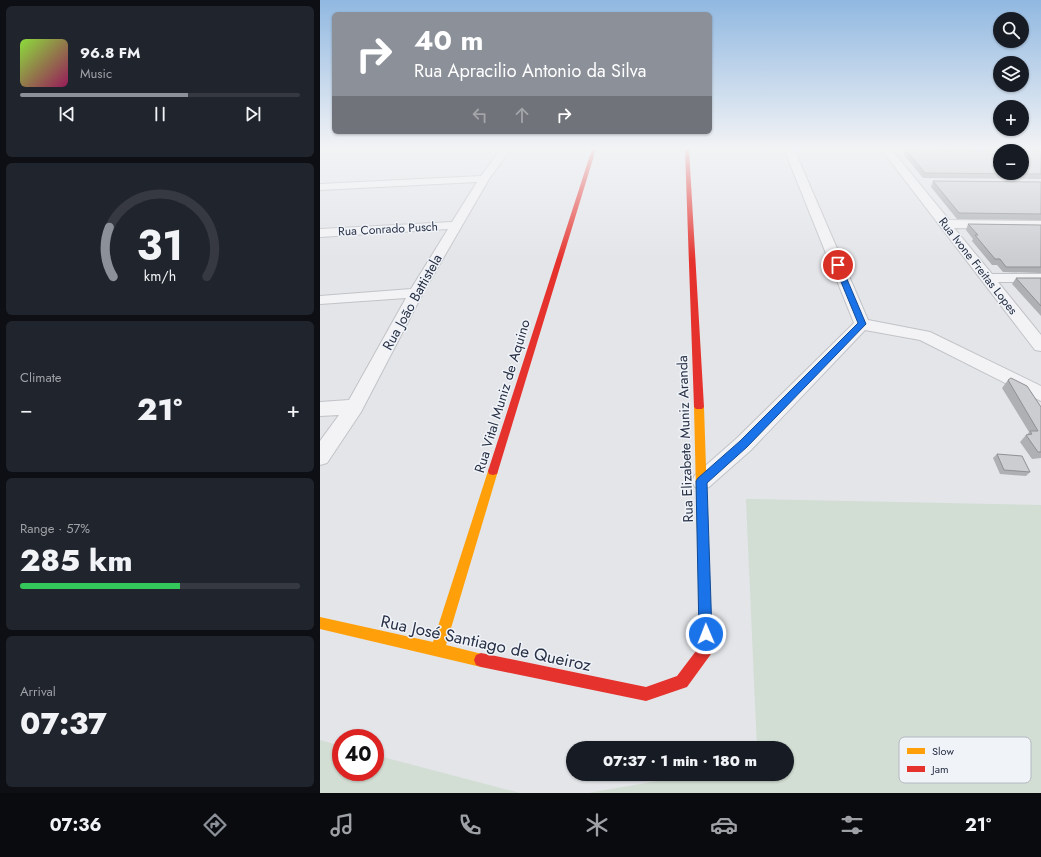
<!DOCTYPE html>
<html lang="en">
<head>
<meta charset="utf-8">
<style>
	:root { --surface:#171b24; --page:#20242c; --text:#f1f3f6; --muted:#9ea1a6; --line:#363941; --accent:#8c9099 }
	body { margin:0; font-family:Jost,sans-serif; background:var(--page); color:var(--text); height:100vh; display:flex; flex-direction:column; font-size:15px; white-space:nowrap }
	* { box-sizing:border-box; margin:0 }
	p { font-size:13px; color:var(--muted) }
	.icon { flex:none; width:22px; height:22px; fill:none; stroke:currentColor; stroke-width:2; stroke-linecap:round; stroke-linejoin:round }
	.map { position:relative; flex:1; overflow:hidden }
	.side { display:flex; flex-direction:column; gap:6px; padding:6px; background:#0d0f14; width:320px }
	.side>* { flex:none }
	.guide { position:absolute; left:12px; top:12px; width:380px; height:122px; border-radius:6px; box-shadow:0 1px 3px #0004; background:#8c9099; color:#fff; overflow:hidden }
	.fabs { position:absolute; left:673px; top:12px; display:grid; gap:8px }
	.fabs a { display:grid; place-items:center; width:36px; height:36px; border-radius:50%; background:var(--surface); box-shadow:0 1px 3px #0004; font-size:20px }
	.speed { position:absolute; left:12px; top:729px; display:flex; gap:8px; font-size:20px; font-weight:700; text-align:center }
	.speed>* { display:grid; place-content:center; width:52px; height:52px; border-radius:50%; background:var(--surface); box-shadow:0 1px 3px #0004; line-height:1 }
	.speed .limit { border:6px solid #d22; background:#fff; color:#111 }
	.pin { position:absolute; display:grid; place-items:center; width:34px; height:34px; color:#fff; margin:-17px; border:2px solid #fff; border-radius:50%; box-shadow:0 1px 4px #0007 }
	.me { position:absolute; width:44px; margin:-22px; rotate:359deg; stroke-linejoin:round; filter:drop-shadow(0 0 3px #0008) }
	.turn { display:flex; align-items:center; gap:14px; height:84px; padding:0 16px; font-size:18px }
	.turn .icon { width:52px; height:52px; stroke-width:2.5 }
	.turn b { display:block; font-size:28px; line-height:34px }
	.lanes { display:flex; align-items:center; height:38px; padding:0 16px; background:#0003; justify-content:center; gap:20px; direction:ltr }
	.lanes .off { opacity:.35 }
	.big { font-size:30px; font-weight:800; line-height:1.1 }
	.side .tile { flex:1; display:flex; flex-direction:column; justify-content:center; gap:6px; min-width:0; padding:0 14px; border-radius:6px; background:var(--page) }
	.side .dial { align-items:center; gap:0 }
	.dial svg { height:104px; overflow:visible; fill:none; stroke:var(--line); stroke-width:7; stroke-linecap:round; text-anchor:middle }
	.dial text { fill:var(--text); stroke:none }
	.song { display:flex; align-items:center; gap:12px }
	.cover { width:48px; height:48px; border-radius:6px; background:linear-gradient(135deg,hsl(90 70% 55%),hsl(330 70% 35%)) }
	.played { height:4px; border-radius:2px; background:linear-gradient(90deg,var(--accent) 60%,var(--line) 60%) }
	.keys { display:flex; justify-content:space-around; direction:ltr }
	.heat { display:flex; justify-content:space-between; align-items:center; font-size:22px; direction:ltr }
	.charge { height:6px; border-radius:3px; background:linear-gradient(90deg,#34c759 57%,var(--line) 0) }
	.trip { position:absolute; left:246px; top:741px; width:228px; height:40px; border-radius:20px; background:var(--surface); box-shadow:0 1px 3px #0004; font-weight:800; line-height:40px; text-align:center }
	.menu { display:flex; height:64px; justify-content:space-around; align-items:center; background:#090b0e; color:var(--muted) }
	.menu .icon { width:28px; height:28px }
	.menu .active { color:var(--accent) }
	.menu b { font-size:18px; color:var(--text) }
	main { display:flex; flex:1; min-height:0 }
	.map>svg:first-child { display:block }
	.green { fill:#d2ddd3 }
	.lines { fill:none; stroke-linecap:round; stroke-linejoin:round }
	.street-casing { stroke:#c1c3c7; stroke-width:2 }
	.street { fill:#f3f3f5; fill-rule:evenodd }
	.slow { fill:#ff9f0a; fill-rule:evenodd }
	.jam { fill:#e5322d; fill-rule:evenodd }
	.wall { fill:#afb0b4 }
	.building { fill:#cbcdd1; stroke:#8e9092; fill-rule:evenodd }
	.route { fill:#1a73e8; stroke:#114b97 }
	.labels { text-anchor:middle; stroke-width:3; stroke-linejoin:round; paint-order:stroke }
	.far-street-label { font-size:12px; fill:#273045; stroke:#f0f3f8 }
	.street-label { font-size:14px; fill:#273045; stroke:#f0f3f8 }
	.near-street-label { font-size:17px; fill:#273045; stroke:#f0f3f8 }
	.key { fill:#f0f3f8; stroke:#b4b8c2; stroke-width:1 }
	.key-label { font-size:11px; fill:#273045 }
</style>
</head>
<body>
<main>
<section class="side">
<div class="tile">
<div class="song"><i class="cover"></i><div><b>96.8 FM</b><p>Music</p></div></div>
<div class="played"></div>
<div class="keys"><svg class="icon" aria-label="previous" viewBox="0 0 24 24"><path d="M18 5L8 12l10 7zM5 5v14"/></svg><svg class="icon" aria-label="pause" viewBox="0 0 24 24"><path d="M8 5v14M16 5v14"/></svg><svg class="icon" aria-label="next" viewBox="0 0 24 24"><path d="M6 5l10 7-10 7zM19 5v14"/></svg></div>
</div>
<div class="tile dial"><svg viewBox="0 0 100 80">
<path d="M14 69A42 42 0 1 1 86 69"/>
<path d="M14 69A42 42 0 0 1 11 31" stroke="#8c9099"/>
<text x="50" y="56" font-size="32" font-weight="700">31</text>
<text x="50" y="72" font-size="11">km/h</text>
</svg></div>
<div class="tile"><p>Climate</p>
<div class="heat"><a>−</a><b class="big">21°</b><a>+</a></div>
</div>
<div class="tile"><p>Range · 57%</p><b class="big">285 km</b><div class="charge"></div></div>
<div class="tile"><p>Arrival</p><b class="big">07:37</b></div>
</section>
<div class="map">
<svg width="721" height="793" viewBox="0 0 721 793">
	<rect width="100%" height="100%" fill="#e3e5e9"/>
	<path class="green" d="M426,499l295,6v288h-453l111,-19h88v-26h-30z
		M0,740l21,6v26h34v-17l145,38h-200z"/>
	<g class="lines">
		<g class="street-casing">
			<path id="street" d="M181,149h10l-22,30 -66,114 -62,119 -34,51 -7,2v-24l19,-26 -19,1v-14l29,-2 57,-102 -86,6v-8l91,-7 37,-60 -128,8v-8l132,-7 25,-40 -157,8v-6l161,-8z
				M464,149h10l74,171 62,12 111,54v15l-121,-61 -55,-10 -114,120 -42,37 -7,3 -7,-3 -3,-6 3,-6 42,-37 117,-115z
				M561,149h10l58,71 92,1v8l-87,-1 38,46h49v8h-43l43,53v16l-6,-1z
				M636,149h85v5h-19v-3h-22v2h-40l-3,-1z"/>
		</g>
		<use href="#street" class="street"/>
		<path class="slow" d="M379,404l3,1 2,2 7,211 -1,5 -5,1 -5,-1 -1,-5 -5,-211 2,-2z
			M173,467l4,1 1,3 -52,174 40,10 2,5 -2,5 -5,2 -161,-38v-12l113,25 55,-171 1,-3z"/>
		<path class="jam" d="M272,149h4l-98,322 -1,3 -4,1 -4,-1 -1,-3z
			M365,149h4l15,258 -2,2h-6l-2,-2z
			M385,612l5,1 1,5 2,31 -2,5 -24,33 -41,14 -165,-34 -5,-2 -2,-5 2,-5 5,-2 165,34 31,-11 22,-29v-29l1,-5z"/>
	</g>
	<path class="wall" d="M586,150l135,1v28l-118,-1 -19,-23z
		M613,181l108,1v38l-84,-1 -26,-32z
		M648,224l73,1v48l-38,-1 -6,-7h-5l-20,-24 1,-2 -7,-9z
		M696,278h25v38l-29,-32z
		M688,380l33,27v51l-9,1 -12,-17 6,-7h1l2,-3 -27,-44z
		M677,454l33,18 -4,4 -26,-2 -7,-16z"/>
	<path class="building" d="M683,149h21v2h17v23l-116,-1 -19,-23 96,1zM680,151h22v22h-22z
		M613,181l108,1v32l-82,-1z
		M648,224l73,1v42h-35l-6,-8h-5l-20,-24h3z
		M696,278h25v28z
		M691,378l16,8 14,21v45h-3l-12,-17 6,-1 -2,-3h8l-30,-51z
		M677,454l25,2 8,16 -26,-2z"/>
	<linearGradient id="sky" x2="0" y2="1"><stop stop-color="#91b8e1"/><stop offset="0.57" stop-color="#f2f3f5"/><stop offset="1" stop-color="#f2f3f5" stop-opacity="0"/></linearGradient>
	<rect width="721" height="260" fill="url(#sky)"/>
	<path class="route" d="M518,263l3,2 25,59 -119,123 -40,36 5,151 -2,4 -4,2 -5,-2 -2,-4 -3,-153 2,-3 42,-37 118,-118 -24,-58z"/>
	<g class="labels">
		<g class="far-street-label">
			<text transform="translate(68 229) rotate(-3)" y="4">Rua Conrado Pusch</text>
			<text transform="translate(658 266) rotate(52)" y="4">Rua Ivone Freitas Lopes</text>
		</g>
		<g class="street-label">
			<text transform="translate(92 302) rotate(-61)" y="5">Rua João Battistela</text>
			<text transform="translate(182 396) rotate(-73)" y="5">Rua Vital Muniz de Aquino</text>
			<text transform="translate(365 439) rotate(-92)" y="5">Rua Elizabete Muniz Aranda</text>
		</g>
		<g class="near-street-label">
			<text transform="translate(166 643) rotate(12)" y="6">Rua José Santiago de Queiroz</text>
		</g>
	</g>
	<rect x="579" y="737" width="132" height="46" rx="6" class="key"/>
	<rect x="587" y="748" width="18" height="6" fill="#ff9f0a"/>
	<rect x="587" y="766" width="18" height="6" fill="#e5322d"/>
	<g class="key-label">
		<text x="612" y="755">Slow</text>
		<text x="612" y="773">Jam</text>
	</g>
</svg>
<div class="fabs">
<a><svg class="icon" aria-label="search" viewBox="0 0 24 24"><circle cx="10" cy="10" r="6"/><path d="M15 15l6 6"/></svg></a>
<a><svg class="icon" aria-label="layers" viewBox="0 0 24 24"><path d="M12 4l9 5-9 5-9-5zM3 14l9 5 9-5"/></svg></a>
<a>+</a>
<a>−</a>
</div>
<div class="speed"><div class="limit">40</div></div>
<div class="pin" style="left:518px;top:265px;background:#d93025"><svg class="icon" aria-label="arrive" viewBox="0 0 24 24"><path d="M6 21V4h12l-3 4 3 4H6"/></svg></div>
<svg class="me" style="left:386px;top:634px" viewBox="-20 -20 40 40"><circle r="17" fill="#1a73e8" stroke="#fff" stroke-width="3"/><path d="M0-11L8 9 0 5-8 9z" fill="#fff"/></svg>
<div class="trip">07:37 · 1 min · 180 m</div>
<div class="guide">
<div class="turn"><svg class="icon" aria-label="right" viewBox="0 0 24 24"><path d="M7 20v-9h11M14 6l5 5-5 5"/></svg><div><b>40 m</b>Rua Apracilio Antonio da Silva</div></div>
<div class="lanes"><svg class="icon off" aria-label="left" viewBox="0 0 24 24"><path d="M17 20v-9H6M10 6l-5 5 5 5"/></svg><svg class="icon off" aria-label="ahead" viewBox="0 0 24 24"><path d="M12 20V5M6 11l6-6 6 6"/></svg><svg class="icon" aria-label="right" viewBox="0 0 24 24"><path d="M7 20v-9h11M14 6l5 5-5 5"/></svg></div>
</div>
</div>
</main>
<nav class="menu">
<b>07:36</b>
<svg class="icon active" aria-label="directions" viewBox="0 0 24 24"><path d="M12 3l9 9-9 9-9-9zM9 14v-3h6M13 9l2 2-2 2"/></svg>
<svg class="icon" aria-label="music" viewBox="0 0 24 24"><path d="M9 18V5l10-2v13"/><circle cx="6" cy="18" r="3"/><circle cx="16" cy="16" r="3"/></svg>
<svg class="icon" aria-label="phone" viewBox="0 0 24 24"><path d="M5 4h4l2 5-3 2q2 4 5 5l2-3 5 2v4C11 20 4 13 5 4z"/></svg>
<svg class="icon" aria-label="climate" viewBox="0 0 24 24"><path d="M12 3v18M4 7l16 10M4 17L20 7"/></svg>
<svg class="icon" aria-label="car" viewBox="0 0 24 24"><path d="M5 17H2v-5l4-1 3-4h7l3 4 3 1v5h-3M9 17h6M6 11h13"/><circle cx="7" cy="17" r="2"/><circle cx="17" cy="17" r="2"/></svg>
<svg class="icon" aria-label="filters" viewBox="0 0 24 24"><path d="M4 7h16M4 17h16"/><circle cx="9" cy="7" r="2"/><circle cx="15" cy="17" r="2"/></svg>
<b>21°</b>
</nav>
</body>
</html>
